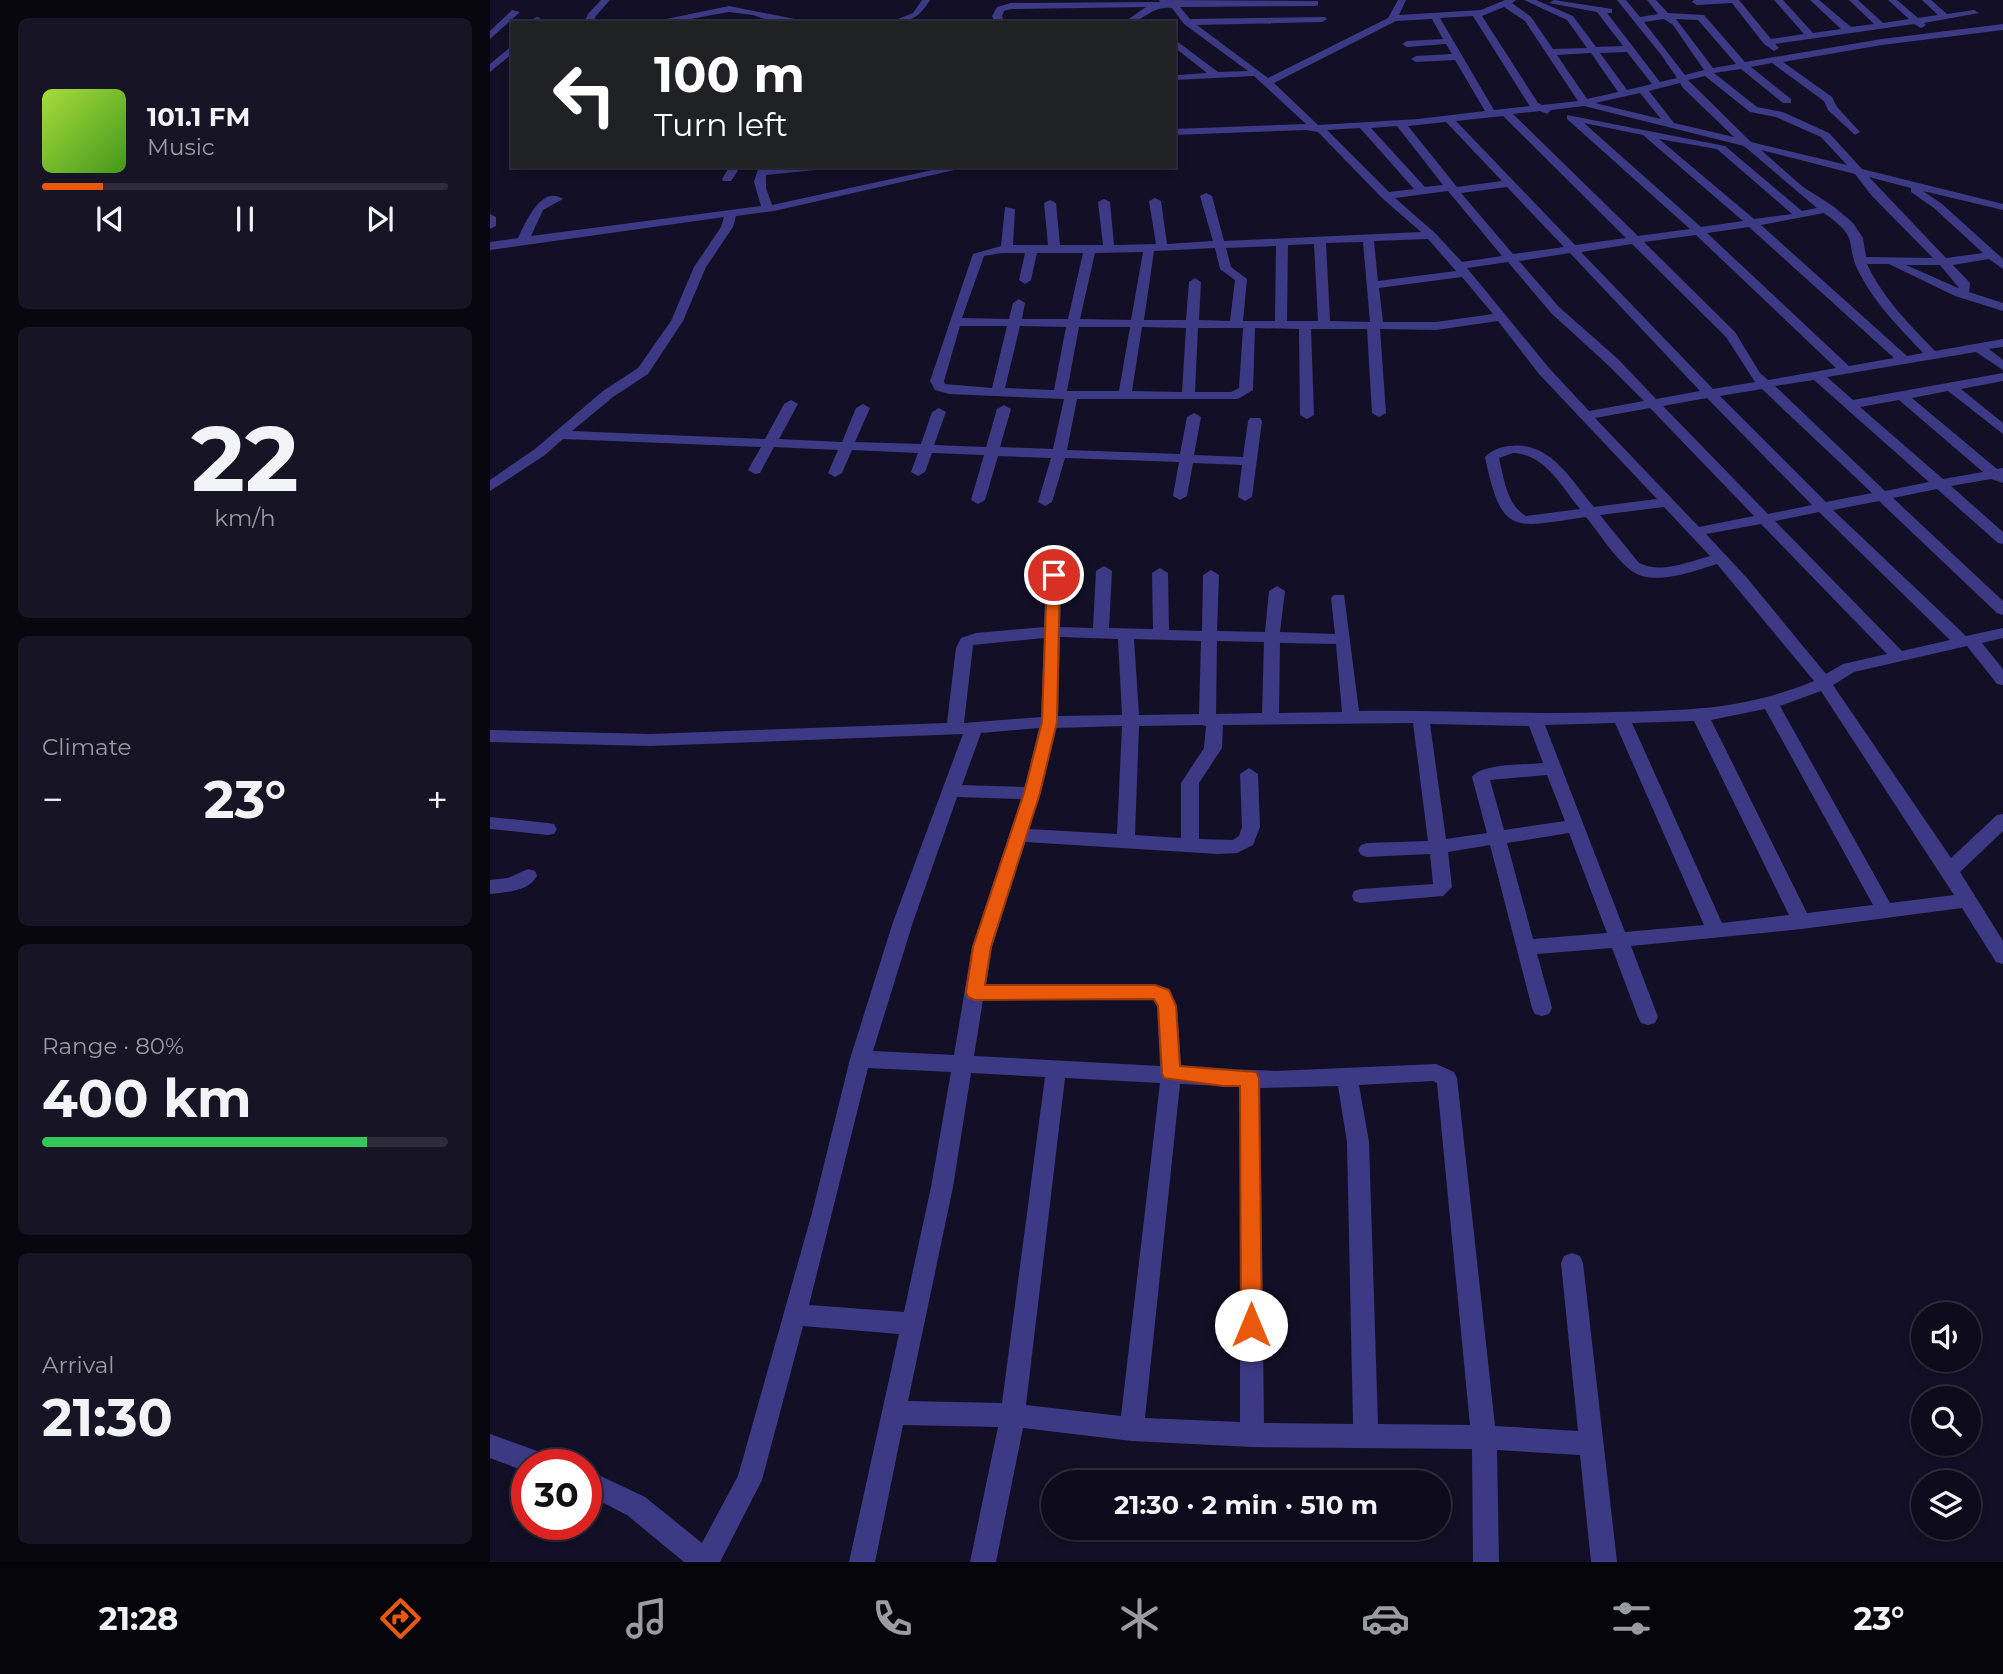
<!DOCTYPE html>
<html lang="en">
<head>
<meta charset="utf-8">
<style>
	:root { --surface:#0e0b1c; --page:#171425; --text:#f1f3f6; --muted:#9b9ba3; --line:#2e2b3b; --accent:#ea580c }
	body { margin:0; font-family:Montserrat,sans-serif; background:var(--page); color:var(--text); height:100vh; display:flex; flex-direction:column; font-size:26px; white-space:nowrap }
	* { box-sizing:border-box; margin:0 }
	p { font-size:23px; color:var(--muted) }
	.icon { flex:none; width:38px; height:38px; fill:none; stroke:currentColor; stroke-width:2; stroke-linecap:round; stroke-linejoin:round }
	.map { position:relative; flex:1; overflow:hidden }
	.drawer { display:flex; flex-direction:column; gap:18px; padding:18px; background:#08060f; width:490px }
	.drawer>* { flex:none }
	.top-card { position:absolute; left:21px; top:21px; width:665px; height:147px; border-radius:0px; box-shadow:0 4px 10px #0003,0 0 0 2px var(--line); background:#202124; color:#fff; overflow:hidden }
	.controls { position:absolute; left:1421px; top:1302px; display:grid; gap:14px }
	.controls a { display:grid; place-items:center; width:70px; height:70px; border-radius:50%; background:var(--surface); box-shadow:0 4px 10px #0003,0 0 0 2px var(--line); font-size:35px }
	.speed { position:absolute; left:21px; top:1449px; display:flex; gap:14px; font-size:35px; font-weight:700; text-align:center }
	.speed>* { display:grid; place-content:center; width:91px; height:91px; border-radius:50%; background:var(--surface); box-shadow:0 4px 10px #0003,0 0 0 2px var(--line); line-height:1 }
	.speed .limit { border:10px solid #d22; background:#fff; color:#111 }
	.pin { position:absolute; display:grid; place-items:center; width:60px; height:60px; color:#fff; margin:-30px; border:4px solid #fff; border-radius:50%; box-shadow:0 2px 7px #0007 }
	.me { position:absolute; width:77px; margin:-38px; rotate:0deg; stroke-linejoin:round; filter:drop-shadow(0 0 5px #0008) }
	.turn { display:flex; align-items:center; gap:24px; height:147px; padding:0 28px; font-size:32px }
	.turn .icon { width:91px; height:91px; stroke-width:2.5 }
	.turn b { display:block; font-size:49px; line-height:60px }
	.big { font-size:52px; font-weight:700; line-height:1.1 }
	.drawer .card { flex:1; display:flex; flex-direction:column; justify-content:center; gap:10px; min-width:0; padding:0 24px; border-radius:10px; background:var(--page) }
	.drawer .dial { align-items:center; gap:0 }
	.dial b { font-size:91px; line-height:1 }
	.song { display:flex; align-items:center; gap:21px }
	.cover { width:84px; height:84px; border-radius:10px; background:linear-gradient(135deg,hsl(80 70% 55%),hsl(100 70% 35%)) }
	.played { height:7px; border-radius:4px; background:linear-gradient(90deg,var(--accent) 15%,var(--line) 15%) }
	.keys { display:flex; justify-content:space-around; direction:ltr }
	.heat { display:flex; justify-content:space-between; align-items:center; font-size:38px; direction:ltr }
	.charge { height:10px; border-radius:5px; background:linear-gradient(90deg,#34c759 80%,var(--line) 0) }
	.trip { position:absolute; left:551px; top:1470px; width:410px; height:70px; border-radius:35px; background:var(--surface); box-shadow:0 4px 10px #0003,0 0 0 2px var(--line); font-weight:700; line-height:70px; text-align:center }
	.tab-bar { display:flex; height:112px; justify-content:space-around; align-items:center; background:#06040b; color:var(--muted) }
	.tab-bar .icon { width:49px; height:49px }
	.tab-bar .on { color:var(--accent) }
	.tab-bar b { font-size:32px; color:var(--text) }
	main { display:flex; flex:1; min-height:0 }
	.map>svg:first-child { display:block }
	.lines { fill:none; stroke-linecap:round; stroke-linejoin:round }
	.minor { fill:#3d3a85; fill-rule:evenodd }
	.route { fill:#ea580c; stroke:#983908; stroke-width:2 }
</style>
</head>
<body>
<main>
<section class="drawer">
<div class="card">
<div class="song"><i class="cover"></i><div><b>101.1 FM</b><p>Music</p></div></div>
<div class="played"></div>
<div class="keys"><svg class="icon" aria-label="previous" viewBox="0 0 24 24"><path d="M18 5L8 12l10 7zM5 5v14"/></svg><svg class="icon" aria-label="pause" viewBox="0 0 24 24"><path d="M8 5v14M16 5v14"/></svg><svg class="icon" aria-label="next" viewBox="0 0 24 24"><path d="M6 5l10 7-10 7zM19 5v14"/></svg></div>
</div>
<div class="card dial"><b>22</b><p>km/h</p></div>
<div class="card"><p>Climate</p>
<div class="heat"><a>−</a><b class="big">23°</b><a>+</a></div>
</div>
<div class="card"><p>Range · 80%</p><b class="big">400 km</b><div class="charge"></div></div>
<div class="card"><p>Arrival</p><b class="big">21:30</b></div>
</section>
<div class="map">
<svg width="1513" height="1562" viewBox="0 0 1513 1562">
	<rect width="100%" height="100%" fill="#130f26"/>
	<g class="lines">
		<path class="minor" d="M111,0h9l-15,17 -1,6h-10l4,-9z
			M432,0h8c-11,18 -21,23 -42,23l25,-10z
			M669,0l159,1v4l-3,1 -135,1 10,12 135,-2 2,2 -5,3 -125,3 71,53 120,-60 10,-18h8l-7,15 82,-5 24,-10h11l-4,3 19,14 22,32 34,-1 -20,-28 -43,-20h12l37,16 23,31 27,-1 -26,-34 -48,-9 5,-3 58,9v4h-5l53,69 17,-4 -15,-22 -45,-56h9l14,17 18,-3 -11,-14h9l12,13 36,2 41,47 137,-23 121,-15v6l-121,15 -99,17 49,35 5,10 23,25 -5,3 -27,-25 -4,-9 -52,-38 -21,4 40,32v4h-8l-42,-34 -27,4 43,34 26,5 46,21 33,36 141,35v6l-80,-19 19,13 61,55v10l-14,-10 -36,6 17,18 -1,9 34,11v8l-48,-15 -66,-32h-22c15,33 43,61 68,87l68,-12v8l-14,2 14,11v10l-27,-18 -149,25 26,23 150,-27v8l-42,8 42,34v11l-55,-43 -36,7 85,71 6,-1v15l-12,-4 -40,7 52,46v12l-5,-1 -61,-54 -44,9 110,103v14l-6,-2 -118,-112 -46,9 133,126 37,-8v10l-21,5 21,26v16l-6,-1 -30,-38 -113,26 -21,13 118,173 46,-43 6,-1v17l-43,41 43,69v23l-7,-2 -34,-54 -160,21 -171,17 27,71 -3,6 -7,2 -7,-2 -3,-6 -26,-69 -75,6 15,54 -3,6 -7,2 -7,-2 -3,-6 -42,-163 -42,7 4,35 -9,9 -82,7 -7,-2 -2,-5 2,-5 7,-2 72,-5 -3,-30 -63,3 -6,-2 -3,-5 3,-5 6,-2 61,-2 -15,-118 -190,2 -1,23 -23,35v56l34,1 6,-4 3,-9 -2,-53 9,-6 9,6 2,53 -7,18 -16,8 -19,1 -193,-12 -33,105 -6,37h169l14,5 8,17 4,61 94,4 161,-7 18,8 3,6 38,348 83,5 -17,-168 3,-7 8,-3 8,3 3,7 34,299h-26l-11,-107 -83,-5 2,112h-26l-1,-113 -220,-2 -120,-6 -109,-13 -27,134h-26l28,-135 -95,-2 -28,137h-26l50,-228 -96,-8 -41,154 -42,82h-36l-57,-47 -41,-21v-25l59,28 57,46 36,-67 74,-263 38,-154 43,-137 70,-188 -313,12 -160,-4v-12l160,4 297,-11 9,-75 5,-10 15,-5 68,-6 2,-52 8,-5 8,5 -2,52 33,1 3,-57 8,-5 8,5 -3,57 44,1 -1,-56 8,-5 8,5 1,57 33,1 1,-56 8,-5 8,5 -2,56 48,1 4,-41 8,-5 8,5 -5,41 55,2 -4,-36 3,-3h10l15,116c85,-1 171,4 256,1 75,-2 128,-2 199,-31l-97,-117c-24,7 -67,25 -89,4 -16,-14 -28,-34 -42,-51 -72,10 -84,21 -101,-60 7,-7 15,-10 24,-11 41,-6 63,35 85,61l63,-8 -118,-125 -41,-53 -62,9 -56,-1 6,84 -7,4 -7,-4 -5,-84h-56l3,86 -7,4 -7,-4 -1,-86 -44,-1 -2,62 -15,9h-161l-10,51 113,4 7,-37 7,-4 7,4 -7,38 49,2 5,-36 2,-3h10l2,3 -10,76 -7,4 -7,-4 4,-32 -49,-2 -6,33 -7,4 -7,-4 6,-34 -114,-4 -13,44 -7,4 -7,-4 13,-44 -53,-2 -13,44 -7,4 -7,-4 13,-45 -52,-2 -7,19 -7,4 -7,-4 7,-19 -66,-3 -10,23 -7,4 -7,-4 10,-23 -64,-3 -14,26 -5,1 -7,-4 13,-23 -198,-8 -18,16 -55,36v-11l45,-31 68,-58 35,-23 33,-47 23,-54 27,-40 3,-10 -234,33v-8l28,-4c7,-14 23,-54 45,-39l-20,11 -12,26 230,-30 -7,-24 5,-16h71l-5,3 -59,6v13l6,17 179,-39h21l-198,45 -38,5 -3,11 -27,40 -23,54 -35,53 -35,23 -41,34 193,8 19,-35 7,-4 7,4 -19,35 63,3 14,-34 7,-4 7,4 -15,34 66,2 11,-32 7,-4 7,4 -12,33 52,2 11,-38 7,-4 7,4 -11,38 53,2 11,-50 -115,-5 -14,-4 -5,-9 43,-127 28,-8 4,-39 10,2 -2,36h35l-4,-42 6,-3 6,3 4,42h43l-5,-43 6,-3 6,3 4,43 42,-1 -7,-43 6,-3 6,3 6,43 46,-3 -13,-45 6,-3 6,3 12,45 197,-9 -39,-34 -64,-66 -12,-2 -132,5v-6l132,-5 -52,-48 -79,4 -1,-4 4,-1 29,-2 -33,-26v-8l44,33 30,-1 -64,-47 -12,-16c-22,-3 -27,15 -49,15l23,-16 -135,2 -7,2 -2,5 3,7h-10l-3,-7 5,-9 14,-4 149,-1zM1014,7l21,14 53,80 -36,4 -4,-2 -56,-87zM983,16l56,89 1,1 -36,4 -54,-92zM942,19l11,20 -36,2 -5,3 5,3 39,-3 6,10 -36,2 -5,3 5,3 39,-2 30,51 -67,8 -100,6 -44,-42 122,-62zM1174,19l9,6 31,45 -19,5 -41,-53zM1186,19l22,1 38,44 -23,4zM1137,52l25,32 -25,6 -27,-37zM1101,53l27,39 -31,7 -30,-44zM1215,76l45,36 26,5 45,20 26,28 -96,-23 -63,-62zM1190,83l3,5 51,49 -60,-14 -25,-32zM1150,93l21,26 -66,-16zM1094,106l160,40 73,62 -15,3 -77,-65 -158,-31v4l123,110 -52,7 -125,-122 27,-3 7,3 4,-4zM1013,116l123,122 -51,7 -119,-124zM956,122l56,59 -45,6 -49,-61zM1094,123l59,12 100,86 -42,6zM907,126l46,59 -18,2 -54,-59zM870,128l54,61 -25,3 -62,-62zM1169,139l58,10 75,65 -38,5zM1271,150l94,24 17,22 61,62 -67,-1 -3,-19 -10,-15 -20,-17 -30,-19zM1379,177l42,11v4l23,16 49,45 -37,5zM1017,187l57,60 -51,7 -52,-61zM958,191l54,65 -40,6 -27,-29 -40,-35zM1334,213c40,28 18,30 37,63 15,29 40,53 62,77l-16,3 -146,-131zM1259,227l145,131 -45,8 -142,-133zM1206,235l140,133 -68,12 -8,-7 -25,-41 -91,-90zM938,239l28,32 -78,10 -4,-40zM873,242l7,80 -40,-1 -4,-78zM824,244l4,77h-31l1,-76zM1142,244l94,93 29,45 -42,7 -132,-137zM786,246l-1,75h-32l4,-42 -16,-12 -5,-19zM725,248l5,21 15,11 -5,41 -31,-1 2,-38 -6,-4 -6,4 -3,38h-42l10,-69zM653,252l-12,68 -51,-1 15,-66zM512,253h23l-6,27 6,4 6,-4 6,-27h46l-15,66h-46l3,-16 -6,-4 -6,4 -4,16 -47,-1 22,-62zM1080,253l130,138 -44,8 -38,-40 -59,-52 -40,-46zM1018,262l43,51 57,52 36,36 -55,10 -40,-43 -82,-100zM1416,265h34l19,23h-1zM972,277l31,37 -57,8h-53l-4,-34zM470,326h47l-15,62 -47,-4 -1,-3zM530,326l46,1 -12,63 -49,-2zM589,327h51l-11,64h-52zM652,327l44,1 -4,64 -50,-1zM708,328h45l-4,60 -8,4h-36zM1324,380l115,102 -44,9 -110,-105zM1272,389l110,104 -46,9 -106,-106zM1217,398l105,107 -44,9 -105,-108zM1409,400l84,72 -40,7 -83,-72zM1160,408l104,108 -55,11 -104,-109zM1023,453c32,1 49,34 67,56l-54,7c-19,-11 -22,-37 -27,-58zM1174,507l46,49c-22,6 -49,18 -71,7l-39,-48zM1329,512l131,128 -48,11 -127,-130zM1271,524l126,130 -44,10 -17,10 -79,-96 -41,-44zM570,637l58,2 4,76 -64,1zM554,638l-3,79 -77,6 9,-78zM644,639l67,2 -2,73 -60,1zM727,641l47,1 -2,71 -46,1zM790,643l56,1 6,68 -63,1zM1331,691l133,204 -64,8 -110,-197zM1275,709l108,196 -66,8 -96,-193zM1204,721l95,194 -67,8 -90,-200zM1125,723l89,202 -79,7 -80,-207zM940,724l99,2 14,37c-17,2 -61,0 -71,14l15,56 -41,6zM712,725l4,1 -2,22 -23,35v55l-46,-3 4,-109zM632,726l-5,108 -88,-5 27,-101zM549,728l-14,59 -63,-2 19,-52zM1057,775l18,46 -61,9 -14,-50zM467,797l64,2 -49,148 -18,108 -81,-4 40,-129zM1079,833l38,100 -74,6 -26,-96zM493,1000h170l4,6 3,60 -186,-10zM378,1068l83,4 -20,115 -27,125 -95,-7zM481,1073l74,4 -43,326 -94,-2 45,-214zM575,1078l95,5 -39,333 -95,-11zM943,1081l4,2 33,342 -92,-1 -9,-282 -10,-57zM690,1084l60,3v335l-95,-4zM848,1086l9,56 6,282 -89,-1 -4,-335z
			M1204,0h45l32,39 33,-5 -30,-34h9l30,33 28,-4 -31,-29h9l32,27 23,-3 -25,-24h9l25,23 26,-4 -21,-19h9l21,18 20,-3 -16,-15h9l16,14 27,-4 5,3 -55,10 2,2 -5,3 -7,-4 -139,20 4,4 -5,3 -10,-7 -32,-41 -35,2 -5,-3z
			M239,6l86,17h-38l-24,-8 -24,-3 -61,11h-21z
			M22,10l8,2 -30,27v-8z
			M47,17l3,1 3,5h-9l-2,-3z
			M23,45v8l-23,19v-8z
			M240,166h11l-10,15h-8l-1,-2z
			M0,214l6,3v9l-6,3z
			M0,817l58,6 6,1 3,5 -3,5 -6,1 -58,-6z
			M38,869l7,2 2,5c-9,16 -31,16 -47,18v-14l18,-2z
			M0,1434l61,22 3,9h-27v7l-37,-14z"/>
	</g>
	<path class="route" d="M564,571l6,4 -3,147 -17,71 -49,154 -6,38h170l14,5 7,16 4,60 76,6 3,6 3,247 -3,7 -8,3 -7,-3 -3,-7 -1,-239h-17l-59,-8 -2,-5 -4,-67 -4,-7 -179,1 -7,-3 -2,-5 7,-45 51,-154 18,-71 5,-147z"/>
</svg>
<div class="controls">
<a><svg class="icon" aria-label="sound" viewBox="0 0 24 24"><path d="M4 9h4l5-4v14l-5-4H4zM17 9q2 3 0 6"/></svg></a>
<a><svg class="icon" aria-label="search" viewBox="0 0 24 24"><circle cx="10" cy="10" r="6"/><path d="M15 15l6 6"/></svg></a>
<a><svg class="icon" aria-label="layers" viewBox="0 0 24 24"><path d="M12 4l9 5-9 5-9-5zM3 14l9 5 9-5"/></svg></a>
</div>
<div class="speed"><div class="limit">30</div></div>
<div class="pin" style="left:564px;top:575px;background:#d93025"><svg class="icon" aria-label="arrive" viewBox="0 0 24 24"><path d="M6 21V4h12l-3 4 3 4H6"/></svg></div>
<svg class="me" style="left:761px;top:1325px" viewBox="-20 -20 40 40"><circle r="19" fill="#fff"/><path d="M0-13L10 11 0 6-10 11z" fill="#ea580c"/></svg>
<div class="trip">21:30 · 2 min · 510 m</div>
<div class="top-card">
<div class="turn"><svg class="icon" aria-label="left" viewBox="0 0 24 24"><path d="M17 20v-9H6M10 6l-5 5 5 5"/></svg><div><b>100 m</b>Turn left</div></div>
</div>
</div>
</main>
<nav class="tab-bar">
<b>21:28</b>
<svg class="icon on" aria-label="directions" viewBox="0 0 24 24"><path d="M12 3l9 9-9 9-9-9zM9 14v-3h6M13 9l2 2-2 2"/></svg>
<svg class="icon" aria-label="music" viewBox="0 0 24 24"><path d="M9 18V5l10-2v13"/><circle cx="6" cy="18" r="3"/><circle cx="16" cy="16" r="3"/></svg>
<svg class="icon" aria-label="phone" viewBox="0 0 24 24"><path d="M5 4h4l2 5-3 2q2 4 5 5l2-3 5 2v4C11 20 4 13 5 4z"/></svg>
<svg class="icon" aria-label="climate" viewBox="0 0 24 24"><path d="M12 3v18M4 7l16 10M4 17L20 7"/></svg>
<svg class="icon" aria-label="car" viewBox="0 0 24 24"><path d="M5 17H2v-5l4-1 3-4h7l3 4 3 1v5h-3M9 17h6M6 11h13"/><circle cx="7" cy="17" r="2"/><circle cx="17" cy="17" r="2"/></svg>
<svg class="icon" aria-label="filters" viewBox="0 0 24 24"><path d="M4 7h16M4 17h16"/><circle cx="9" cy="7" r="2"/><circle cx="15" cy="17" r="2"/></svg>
<b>23°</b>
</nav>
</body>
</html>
